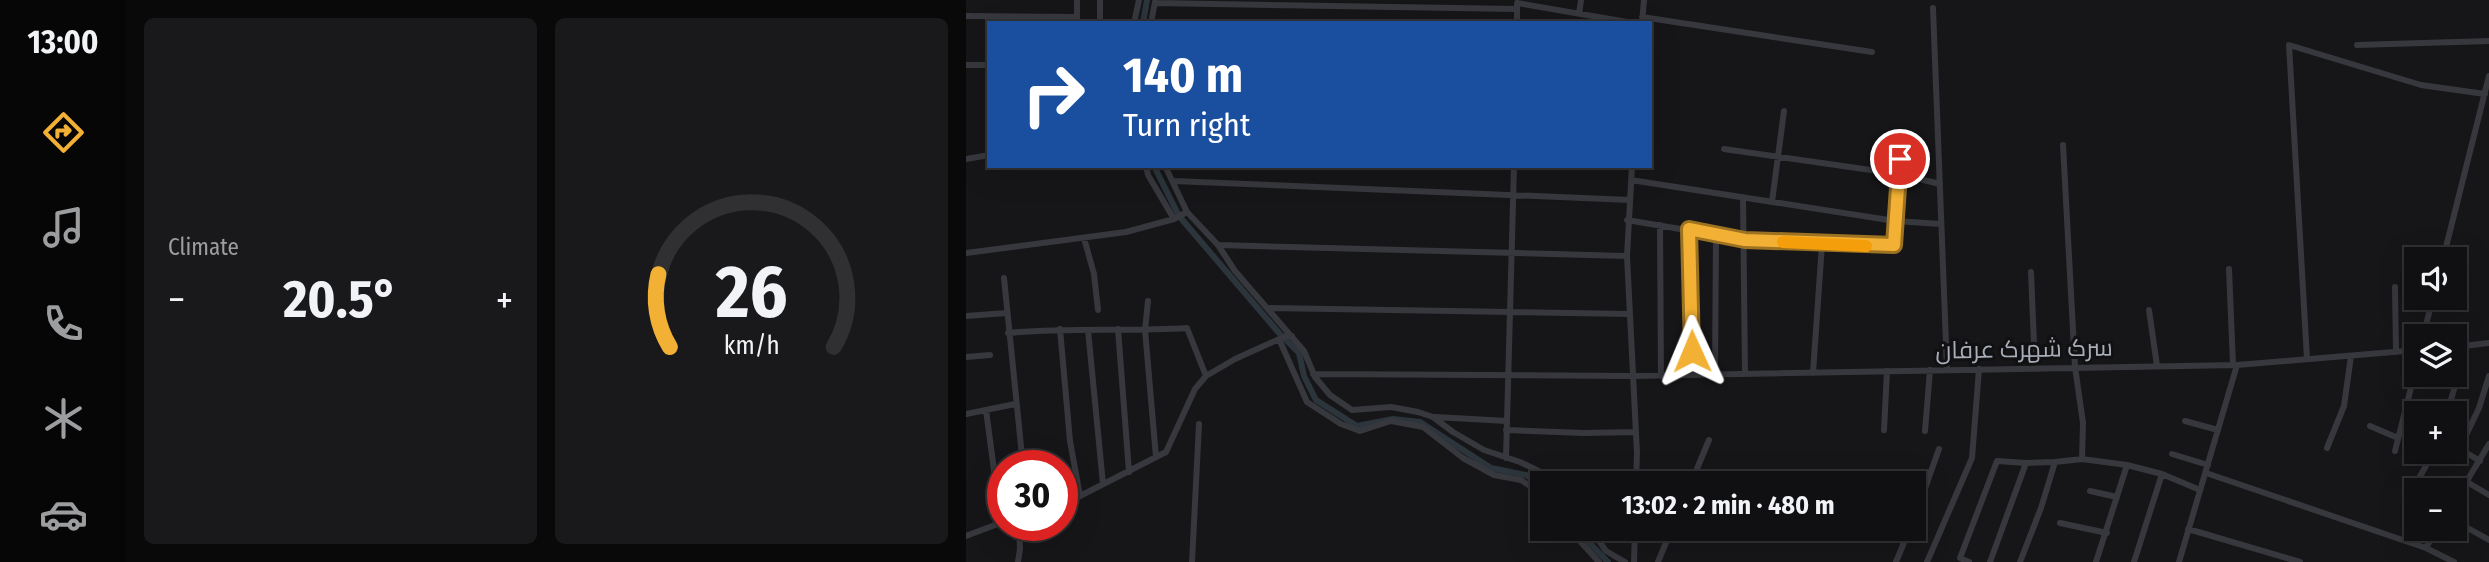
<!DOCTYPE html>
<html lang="en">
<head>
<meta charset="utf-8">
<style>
	:root { --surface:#101012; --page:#19191b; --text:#f1f3f6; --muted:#9c9d9f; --line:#303032; --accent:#f2b134 }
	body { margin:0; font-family:"Fira Sans Condensed",Cairo,sans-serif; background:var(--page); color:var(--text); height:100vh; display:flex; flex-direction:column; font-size:26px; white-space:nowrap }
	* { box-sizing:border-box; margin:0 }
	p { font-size:23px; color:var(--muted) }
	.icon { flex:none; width:38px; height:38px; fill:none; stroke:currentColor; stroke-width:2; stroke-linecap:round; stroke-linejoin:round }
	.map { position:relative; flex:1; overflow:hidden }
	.sheet { display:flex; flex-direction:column; gap:18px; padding:18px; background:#09090a; width:840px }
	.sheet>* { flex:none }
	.hud { position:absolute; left:21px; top:21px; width:665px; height:147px; border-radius:0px; box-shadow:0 7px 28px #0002,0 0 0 2px var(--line); background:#1a4fa0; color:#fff; overflow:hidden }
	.controls { position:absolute; left:1438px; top:247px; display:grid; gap:14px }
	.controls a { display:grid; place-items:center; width:63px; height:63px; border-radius:0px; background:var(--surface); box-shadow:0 7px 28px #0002,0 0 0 2px var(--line); font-size:35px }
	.speed { position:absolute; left:21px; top:450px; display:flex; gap:14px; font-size:35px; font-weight:700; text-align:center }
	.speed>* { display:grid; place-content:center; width:91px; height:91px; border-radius:50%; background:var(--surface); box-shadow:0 7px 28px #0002,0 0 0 2px var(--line); line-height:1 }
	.speed .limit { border:10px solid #d22; background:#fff; color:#111 }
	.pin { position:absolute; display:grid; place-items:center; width:60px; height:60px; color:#fff; margin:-30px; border:4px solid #fff; border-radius:50%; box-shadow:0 2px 7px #0007 }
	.me { position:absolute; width:77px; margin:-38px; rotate:359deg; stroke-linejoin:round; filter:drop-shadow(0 0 5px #0008) }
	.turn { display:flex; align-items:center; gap:24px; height:147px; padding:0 21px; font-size:32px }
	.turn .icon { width:91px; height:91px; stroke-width:2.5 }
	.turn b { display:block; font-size:49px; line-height:60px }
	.big { font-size:52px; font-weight:700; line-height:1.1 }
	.sheet .tile { flex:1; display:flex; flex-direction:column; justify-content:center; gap:10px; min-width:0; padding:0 24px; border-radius:10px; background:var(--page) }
	.sheet .dial { align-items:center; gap:0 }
	.dial svg { height:182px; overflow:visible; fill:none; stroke:var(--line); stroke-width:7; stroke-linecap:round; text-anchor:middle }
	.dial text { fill:var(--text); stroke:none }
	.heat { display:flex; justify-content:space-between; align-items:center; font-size:38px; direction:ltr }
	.sheet .tiles { flex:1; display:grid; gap:18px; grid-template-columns:repeat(2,1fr) }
	.trip { position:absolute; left:564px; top:471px; width:396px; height:70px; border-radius:0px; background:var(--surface); box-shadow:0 7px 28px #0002,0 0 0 2px var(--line); font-weight:700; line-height:70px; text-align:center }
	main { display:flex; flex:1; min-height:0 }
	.tab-bar { display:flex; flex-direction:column; width:126px; justify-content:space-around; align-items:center; background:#060607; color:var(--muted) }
	.tab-bar .icon { width:49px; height:49px }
	.tab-bar .active { color:var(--accent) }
	.tab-bar b { font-size:32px; color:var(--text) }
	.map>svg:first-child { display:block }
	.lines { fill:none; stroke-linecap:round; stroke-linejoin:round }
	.canal { stroke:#2c353c; stroke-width:6 }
	.minor { stroke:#37383d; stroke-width:6 }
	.route-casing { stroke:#9d7322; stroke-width:18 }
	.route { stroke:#f2b134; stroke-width:12 }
	.slow { stroke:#f59e0b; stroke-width:12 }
	.labels { text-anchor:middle; stroke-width:6; stroke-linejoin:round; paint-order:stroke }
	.street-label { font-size:24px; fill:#a8adb8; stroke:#111113 }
</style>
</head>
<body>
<main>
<nav class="tab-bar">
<b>13:00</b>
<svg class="icon active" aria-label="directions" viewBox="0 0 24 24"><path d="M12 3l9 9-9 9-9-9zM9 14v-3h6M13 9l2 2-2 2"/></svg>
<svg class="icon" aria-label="music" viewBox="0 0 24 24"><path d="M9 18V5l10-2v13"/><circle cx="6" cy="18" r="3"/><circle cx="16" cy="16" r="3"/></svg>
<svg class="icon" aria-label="phone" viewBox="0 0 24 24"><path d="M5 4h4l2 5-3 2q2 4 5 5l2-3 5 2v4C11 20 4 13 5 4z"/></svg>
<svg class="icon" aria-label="climate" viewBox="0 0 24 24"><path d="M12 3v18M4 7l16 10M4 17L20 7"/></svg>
<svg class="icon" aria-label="car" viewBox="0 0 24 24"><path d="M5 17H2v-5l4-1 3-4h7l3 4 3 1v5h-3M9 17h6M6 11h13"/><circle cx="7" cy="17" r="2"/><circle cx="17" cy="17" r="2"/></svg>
</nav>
<section class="sheet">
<div class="tiles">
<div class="tile"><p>Climate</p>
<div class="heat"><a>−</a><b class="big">20.5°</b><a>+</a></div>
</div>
<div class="tile dial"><svg viewBox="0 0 100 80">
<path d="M14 69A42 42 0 1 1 86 69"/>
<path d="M14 69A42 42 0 0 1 9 37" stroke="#f2b134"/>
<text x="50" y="56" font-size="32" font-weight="700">26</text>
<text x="50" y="72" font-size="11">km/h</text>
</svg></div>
</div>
</section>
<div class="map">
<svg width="1523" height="562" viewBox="0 0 1523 562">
	<rect width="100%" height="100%" fill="#161618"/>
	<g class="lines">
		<path class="canal" d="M177,23l4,-23
			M188,166l25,50 100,117 20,20 5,23 12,24 41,26 36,-7 27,3 71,46 35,7 16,10
			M609,528l33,34"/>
		<path class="minor" d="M134,0v23
			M189,3l362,6
			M551,3l116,20
			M967,8l14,362
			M613,14l2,-14
			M0,16l111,1
			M676,17l230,35
			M111,23v-23
			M168,23l5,-23
			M185,23l4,-21
			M551,23v-18
			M676,23l2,-23
			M1391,45l132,-4
			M0,65h23
			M1097,145l12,222 8,56 -1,36
			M758,149l175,25 41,10
			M0,159l23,-4
			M180,166l2,9 26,44
			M199,166l22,46 31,33 17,26 69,80 11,26 15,18 22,15 39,-3 27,5 15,5 20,15 31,18 36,12 29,14 6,7
			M666,166l-5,90 10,197 -1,30
			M665,180l264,41 46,3
			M207,181l457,19
			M777,197l2,177
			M806,202l12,-91
			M661,220l118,20 149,5 7,-102
			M694,225l1,151
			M723,229l3,146
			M118,238l10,36 4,36
			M252,245l409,11
			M0,253l160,-21 48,-13 13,-7
			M1477,259l46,-183
			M1263,269l4,96
			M1065,272l4,96
			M38,278l19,188
			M1429,287l1,65
			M182,301l-3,29 11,127
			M302,308l361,6
			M1183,310l8,56
			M0,316l41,-3
			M94,329l10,112 10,55
			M152,329l11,143
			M122,330l15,154
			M42,333c60,-6 120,-1 179,-5l19,48
			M1457,336l10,-38
			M313,339l28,63 34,22 19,7 31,-10 32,6 40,31 31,17 27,5 21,14
			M1489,347l34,-4
			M0,357l24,-2
			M1341,359l-18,-314 132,40 64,9
			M847,373l9,-129
			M347,374l319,2 605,-11 180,-15
			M749,375l1,-141
			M20,410l15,113
			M1481,413l20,-67
			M0,414l49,-10
			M469,417l72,4
			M1219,421l33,9
			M1438,424l13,4
			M1404,426l28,12
			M540,430l78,3 52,-1
			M918,430l3,-59
			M959,431l5,-61
			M1489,446l25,15
			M1361,448l17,-42 7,-50
			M1494,448l19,-40 10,-32
			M1429,451l22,-87
			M1468,452l-15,26 28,12
			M1206,454l36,11
			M540,458l8,-292
			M1240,473l220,75 28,14
			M1501,482l22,13
			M725,483l18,-43
			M1124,491l27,6
			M1489,501l34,-57
			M96,508l18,-12 86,-44 29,-63 11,-13 29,-17 51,-23h6
			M1489,521l34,19
			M947,522l26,-73
			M1094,523l47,10
			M602,528l31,34
			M624,528l16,23 19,11
			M1222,529l112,33
			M0,536l37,-14
			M1460,548l11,-20
			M52,562l2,-13 -1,-24
			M226,562l7,-138
			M668,562l1,-34
			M692,562l14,-34
			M930,562l14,-34
			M961,562l45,-104 7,-89
			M1003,562l-9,-4 37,-97 29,2
			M1024,562l36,-99 29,-1
			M1054,562l21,-54 14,-46 27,-3 45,6
			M1130,562l31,-97 35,9 38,16
			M1168,562l28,-88
			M1213,562l58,-197"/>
	</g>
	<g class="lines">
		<g class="route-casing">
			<path id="route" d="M726,351l-3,-122 56,11 149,5 6,-86"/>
		</g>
		<use href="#route" class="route"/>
		<path class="slow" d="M817,242l83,4"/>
	</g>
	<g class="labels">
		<g class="street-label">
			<text transform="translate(1058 349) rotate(-1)" y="8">سرک شهرک عرفان</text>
		</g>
	</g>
</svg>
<div class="controls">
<a><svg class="icon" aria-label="sound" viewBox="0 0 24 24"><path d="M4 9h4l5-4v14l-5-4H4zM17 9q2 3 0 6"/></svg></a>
<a><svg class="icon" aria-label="layers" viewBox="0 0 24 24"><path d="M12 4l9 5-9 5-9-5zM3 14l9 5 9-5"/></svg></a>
<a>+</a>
<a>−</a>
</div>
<div class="speed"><div class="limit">30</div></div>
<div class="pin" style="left:934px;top:159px;background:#d93025"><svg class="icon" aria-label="arrive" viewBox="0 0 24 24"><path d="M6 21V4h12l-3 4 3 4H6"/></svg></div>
<svg class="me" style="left:726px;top:351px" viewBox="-20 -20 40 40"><path d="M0-17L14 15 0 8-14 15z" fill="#f2b134" stroke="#fff" stroke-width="4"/></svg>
<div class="trip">13:02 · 2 min · 480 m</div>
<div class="hud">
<div class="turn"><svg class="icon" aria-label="right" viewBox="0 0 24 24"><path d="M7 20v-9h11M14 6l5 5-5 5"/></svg><div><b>140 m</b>Turn right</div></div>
</div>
</div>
</main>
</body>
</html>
